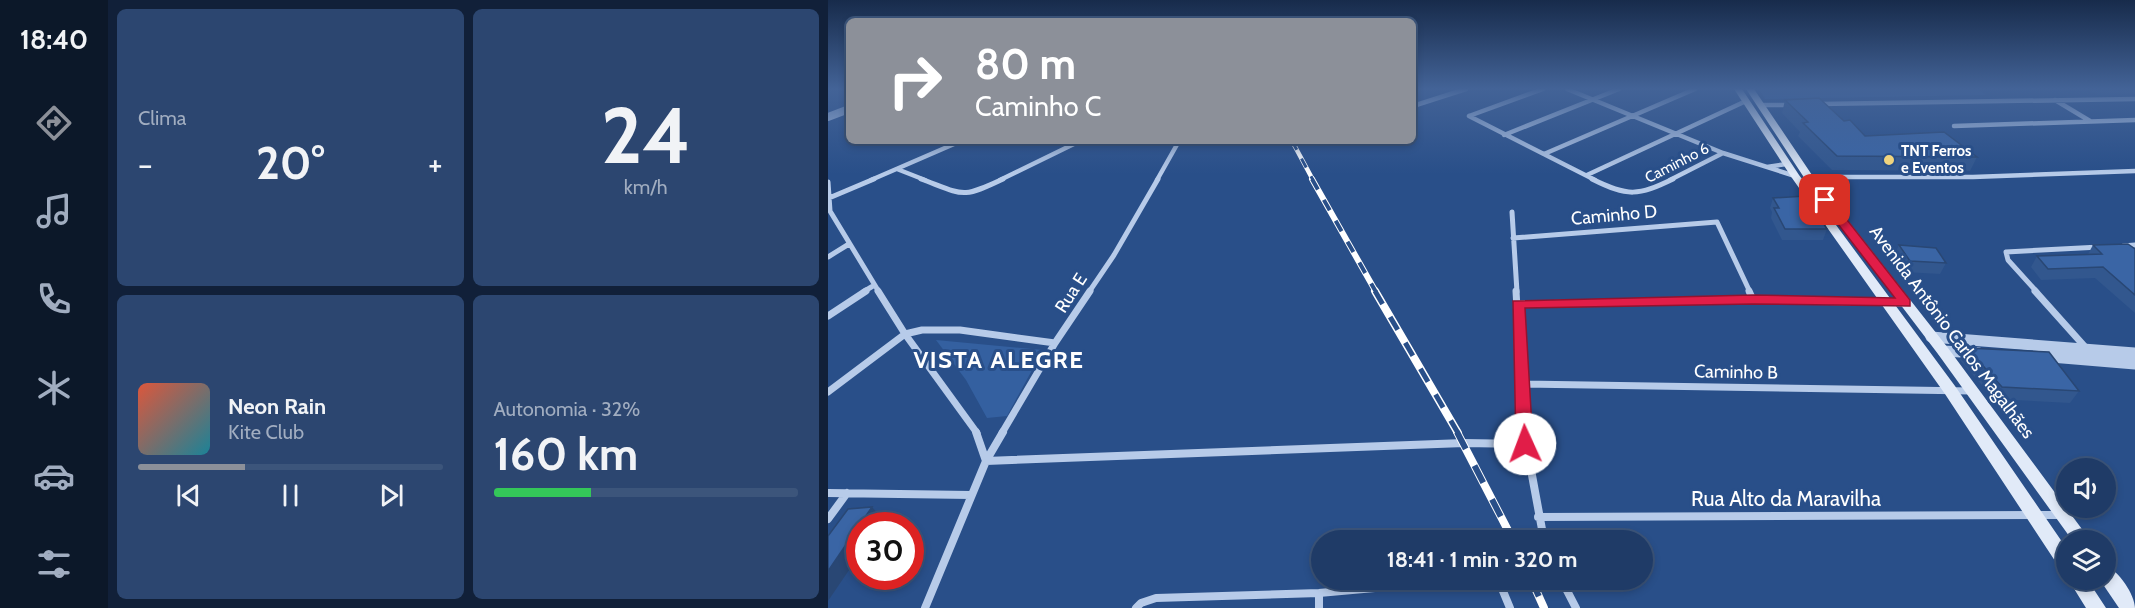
<!DOCTYPE html>
<html lang="pt">
<head>
<meta charset="utf-8">
<style>
	:root { --surface:#1f3b67; --page:#2c4670; --text:#f1f3f6; --muted:#a1adc0; --line:#3c557b; --accent:#8c9099 }
	body { margin:0; font-family:Cabin,sans-serif; background:var(--page); color:var(--text); height:100vh; display:flex; flex-direction:column; font-size:22px; white-space:nowrap }
	* { box-sizing:border-box; margin:0 }
	p { font-size:20px; color:var(--muted) }
	.icon { flex:none; width:33px; height:33px; fill:none; stroke:currentColor; stroke-width:2; stroke-linecap:round; stroke-linejoin:round }
	.map { position:relative; flex:1; overflow:hidden }
	.side { display:flex; flex-direction:column; gap:9px; padding:9px; background:#112039; width:720px }
	.side>* { flex:none }
	.guide { position:absolute; left:18px; top:18px; width:570px; height:126px; border-radius:9px; box-shadow:0 3px 9px #0003,0 0 0 2px var(--line); background:#8c9099; color:#fff; overflow:hidden }
	.fabs { position:absolute; left:1228px; top:458px; display:grid; gap:12px }
	.fabs a { display:grid; place-items:center; width:60px; height:60px; border-radius:50%; background:var(--surface); box-shadow:0 3px 9px #0003,0 0 0 2px var(--line); font-size:30px }
	.speed { position:absolute; left:18px; top:512px; display:flex; gap:12px; font-size:30px; font-weight:700; text-align:center }
	.speed>* { display:grid; place-content:center; width:78px; height:78px; border-radius:50%; background:var(--surface); box-shadow:0 3px 9px #0003,0 0 0 2px var(--line); line-height:1 }
	.speed .limit { border:9px solid #d22; background:#fff; color:#111 }
	.pin { position:absolute; display:grid; place-items:center; width:51px; height:51px; color:#fff; margin:-26px; border-radius:12px; box-shadow:0 3px 9px #0006 }
	.me { position:absolute; width:66px; margin:-33px; rotate:358deg; stroke-linejoin:round; filter:drop-shadow(0 0 4px #0008) }
	.turn { display:flex; align-items:center; gap:21px; height:126px; padding:0 30px; font-size:27px }
	.turn .icon { width:78px; height:78px; stroke-width:2.5 }
	.turn b { display:block; font-size:42px; line-height:51px }
	.big { font-size:45px; font-weight:800; line-height:1.1 }
	.side .card { flex:1; display:flex; flex-direction:column; justify-content:center; gap:9px; min-width:0; padding:0 21px; border-radius:9px; background:var(--page) }
	.side .dial { align-items:center; gap:0 }
	.dial b { font-size:78px; line-height:1 }
	.song { display:flex; align-items:center; gap:18px }
	.cover { width:72px; height:72px; border-radius:9px; background:linear-gradient(135deg,hsl(10 70% 55%),hsl(190 70% 35%)) }
	.played { height:6px; border-radius:3px; background:linear-gradient(90deg,var(--accent) 35%,var(--line) 35%) }
	.keys { display:flex; justify-content:space-around; direction:ltr }
	.heat { display:flex; justify-content:space-between; align-items:center; font-size:33px; direction:ltr }
	.charge { height:9px; border-radius:4px; background:linear-gradient(90deg,#34c759 32%,var(--line) 0) }
	.side .tiles { flex:1; display:grid; gap:9px; grid-template-columns:repeat(2,1fr) }
	.trip { position:absolute; left:483px; top:530px; width:342px; height:60px; border-radius:30px; background:var(--surface); box-shadow:0 3px 9px #0003,0 0 0 2px var(--line); font-weight:800; line-height:60px; text-align:center }
	main { display:flex; flex:1; min-height:0 }
	.dock { display:flex; flex-direction:column; width:108px; justify-content:space-around; align-items:center; background:#0c1829; color:var(--muted) }
	.dock .icon { width:42px; height:42px }
	.dock .on { color:var(--accent) }
	.dock b { font-size:27px; color:var(--text) }
	.map>svg:first-child { display:block }
	.green { fill:#3460a0 }
	.lines { fill:none; stroke-linecap:round; stroke-linejoin:round }
	.minor-far3 { stroke:#b7cbe9; stroke-width:4.5 }
	.minor-far2 { stroke:#b7cbe9; stroke-width:5 }
	.minor-far1 { stroke:#b7cbe9; stroke-width:7 }
	.minor { stroke:#b7cbe9; stroke-width:8 }
	.tertiary-far1 { stroke:#b7cbe9; stroke-width:8 }
	.tertiary { stroke:#b7cbe9; stroke-width:11 }
	.secondary { fill:#e1eaf8; fill-rule:evenodd }
	.rail-far3-casing { stroke:#fff; stroke-width:4.5 }
	.rail-far2-casing { stroke:#fff; stroke-width:6 }
	.rail-far1-casing { stroke:#fff; stroke-width:8 }
	.rail-casing { stroke:#fff; stroke-width:8 }
	.rail-far3 { stroke:#294f89; stroke-width:3; stroke-dasharray:10; stroke-linecap:butt }
	.rail-far2 { stroke:#294f89; stroke-width:4; stroke-dasharray:12; stroke-linecap:butt }
	.rail-far1 { stroke:#294f89; stroke-width:5; stroke-dasharray:15; stroke-linecap:butt }
	.rail { stroke:#294f89; stroke-width:6; stroke-dasharray:19; stroke-linecap:butt }
	.wall { fill:#32578e }
	.shaded-wall { fill:#294774 }
	.building { fill:#3a65a5; stroke:#294774; stroke-width:1.5 }
	.route { fill:#e11d48; stroke:#92132f; stroke-width:1.5 }
	.poi-dot { fill:#f0d47e; stroke:#294f89; stroke-width:2 }
	.labels { text-anchor:middle; stroke-width:6; stroke-linejoin:round; paint-order:stroke }
	.far-poi-label { font-size:15px; font-weight:bold; fill:#fff; stroke:#294f89; text-anchor:start }
	.far-street-label { font-size:15px; fill:#fff; stroke:#294f89 }
	.street-label { font-size:18px; fill:#fff; stroke:#294f89 }
	.near-street-label { font-size:21px; fill:#fff; stroke:#294f89 }
	.district-label { font-size:24px; font-weight:bold; letter-spacing:1.5px; fill:#fff; stroke:#294f89 }
</style>
</head>
<body>
<main>
<nav class="dock">
<b>18:40</b>
<svg class="icon on" aria-label="directions" viewBox="0 0 24 24"><path d="M12 3l9 9-9 9-9-9zM9 14v-3h6M13 9l2 2-2 2"/></svg>
<svg class="icon" aria-label="music" viewBox="0 0 24 24"><path d="M9 18V5l10-2v13"/><circle cx="6" cy="18" r="3"/><circle cx="16" cy="16" r="3"/></svg>
<svg class="icon" aria-label="phone" viewBox="0 0 24 24"><path d="M5 4h4l2 5-3 2q2 4 5 5l2-3 5 2v4C11 20 4 13 5 4z"/></svg>
<svg class="icon" aria-label="climate" viewBox="0 0 24 24"><path d="M12 3v18M4 7l16 10M4 17L20 7"/></svg>
<svg class="icon" aria-label="car" viewBox="0 0 24 24"><path d="M5 17H2v-5l4-1 3-4h7l3 4 3 1v5h-3M9 17h6M6 11h13"/><circle cx="7" cy="17" r="2"/><circle cx="17" cy="17" r="2"/></svg>
<svg class="icon" aria-label="filters" viewBox="0 0 24 24"><path d="M4 7h16M4 17h16"/><circle cx="9" cy="7" r="2"/><circle cx="15" cy="17" r="2"/></svg>
</nav>
<section class="side">
<div class="tiles">
<div class="card"><p>Clima</p>
<div class="heat"><a>−</a><b class="big">20°</b><a>+</a></div>
</div>
<div class="card dial"><b>24</b><p>km/h</p></div>
<div class="card">
<div class="song"><i class="cover"></i><div><b>Neon Rain</b><p>Kite Club</p></div></div>
<div class="played"></div>
<div class="keys"><svg class="icon" aria-label="previous" viewBox="0 0 24 24"><path d="M18 5L8 12l10 7zM5 5v14"/></svg><svg class="icon" aria-label="pause" viewBox="0 0 24 24"><path d="M8 5v14M16 5v14"/></svg><svg class="icon" aria-label="next" viewBox="0 0 24 24"><path d="M6 5l10 7-10 7zM19 5v14"/></svg></div>
</div>
<div class="card"><p>Autonomia · 32%</p><b class="big">160 km</b><div class="charge"></div></div>
</div>
</section>
<div class="map">
<svg width="1307" height="608" viewBox="0 0 1307 608">
	<rect width="100%" height="100%" fill="#294f89"/>
	<path class="green" d="M931,89h219l8,6 -221,4z
		M108,340l107,10 -36,66 -20,2 -21,-38z"/>
	<g class="lines">
		<path class="minor-far3" d="M739,89l156,64 72,23
			M1227,100l35,21
			M991,104l316,-5
			M933,105h29
			M585,106l53,-17
			M641,116l126,64
			M641,116l74,-27
			M1126,126l181,-6
			M676,135l115,-46
			M716,154l151,-65
			M939,167l19,-3
			M69,169l28,11
			M759,175l159,-74
			M980,177h165l162,-6
			M43,180l90,-39
			M172,180l80,-39
			M329,180l22,-39
			M842,180l53,-27"/>
		<path class="minor-far2" d="M93,179c43,16 40,20 82,0
			M764,179c36,18 46,17 81,0
			M0,182l2,29 49,81
			M1,198l45,-19
			M684,212l5,80
			M685,238l204,-16 33,70
			M1295,246l12,-1
			M0,257l21,-13
			M35,292l10,-6
			M261,292l25,-37 44,-76
			M1209,292l-29,-32 -2,-8 94,-5"/>
		<path class="minor-far1" d="M50,291l27,43 72,99
			M688,291l8,142
			M921,291l4,9
			M1207,291l51,57
			M690,304l235,-4 151,3
			M0,316l38,-25
			M694,384l450,7
			M0,392l77,-58 17,-4h38l95,13
			M174,433l53,-90 35,-52"/>
		<path class="minor" d="M148,432l10,29
			M696,432l20,108
			M158,461l478,-18 61,1
			M0,493l143,2
			M710,517l524,-2
			M0,519l19,-26
			M670,579l12,29
			M733,579l15,29
			M491,593v15
			M97,608l61,-147 17,-29
			M308,608l5,-5 15,-5 163,-5 156,-14"/>
		<path class="tertiary-far1" d="M0,117l21,-8"/>
		<path class="tertiary" d="M1103,337l204,16
			M1115,351l36,2
			M1211,356l96,8"/>
		<path class="secondary" d="M906,89h8l57,86 156,211 112,163v23l-6,-2 -116,-176 -153,-216z
			M918,89h8l58,86 136,173 142,192h-18l-134,-186 -133,-175z
			M1278,566c13,5 29,29 29,42h-16l-19,-28 6,-1z
			M1240,579h19l19,29h-20z"/>
		<g class="rail-far3-casing">
			<path id="rail-far3" d="M464,141l21,39"/>
		</g>
		<g class="rail-far2-casing">
			<path id="rail-far2" d="M484,179l64,113"/>
		</g>
		<g class="rail-far1-casing">
			<path id="rail-far1" d="M547,291l83,142"/>
		</g>
		<g class="rail-casing">
			<path id="rail" d="M629,432l56,108
				M703,579l13,29"/>
		</g>
		<use href="#rail-far3" class="rail-far3"/>
		<use href="#rail-far2" class="rail-far2"/>
		<use href="#rail-far1" class="rail-far1"/>
		<use href="#rail" class="rail"/>
	</g>
	<path class="wall" d="M1257,89h50v5l-37,1z
		M957,100l59,21 21,15 112,21 -7,14 -138,-1 -34,-34 2,-4 -18,-19z
		M945,198l54,31 -4,11h-41l-11,-22 1,-6 -2,-4z
		M1071,245l47,18 -6,11 -35,-2 -11,-16z
		M1265,245l42,4v64l-40,-35 -54,2 -10,-13 6,-11 51,-2z
		M1139,348l112,43 -9,12 -76,-4 -34,-39z"/>
	<path class="shaded-wall" d="M44,507l11,12 -4,6h-19z
		M32,525v29l-32,47v-30z"/>
	<path class="building" d="M991,98l25,23 6,-1 15,16 79,-4 33,25 -140,-1 -34,-33 5,-1 -23,-22z
		M978,196l21,33h-42l-11,-21h5l-6,-10z
		M1300,244l7,5v46l-32,-28 -55,2 -11,-13 65,-2 -9,-9z
		M1071,245l37,3 10,15 -36,-2z
		M1139,348l82,4 30,39 -77,-4z
		M44,507l-14,20 -30,44v-35l20,-27z"/>
	<linearGradient id="sky" x2="0" y2="1"><stop stop-color="#172b4b"/><stop offset="0.51" stop-color="#436397"/><stop offset="1" stop-color="#436397" stop-opacity="0"/></linearGradient>
	<rect width="1307" height="174" fill="url(#sky)"/>
	<path class="route" d="M993,197h8l81,103v6l-157,-2 -228,4 8,136 -2,4h-12l-3,-4 -3,-143 240,-6 142,3 -74,-96z"/>
	<circle class="poi-dot" cx="1061" cy="160" r="6"/>
	<g class="labels">
		<g class="far-poi-label">
			<text x="1073" y="156">TNT Ferros<tspan x="1073" dy="17">e Eventos</tspan></text>
		</g>
		<g class="far-street-label">
			<text transform="translate(849 163) rotate(-27)" y="5">Caminho 6</text>
		</g>
		<g class="street-label">
			<text transform="translate(786 215) rotate(-5)" y="6">Caminho D</text>
			<text transform="translate(243 293) rotate(-57)" y="6">Rua E</text>
			<text transform="translate(1124 332) rotate(53)" y="6">Avenida Antônio Carlos Magalhães</text>
			<text transform="translate(908 372) rotate(1)" y="6">Caminho B</text>
		</g>
		<g class="near-street-label">
			<text x="958" y="506">Rua Alto da Maravilha</text>
		</g>
		<g class="district-label">
			<text x="171" y="368">VISTA ALEGRE</text>
		</g>
	</g>
</svg>
<div class="fabs">
<a><svg class="icon" aria-label="sound" viewBox="0 0 24 24"><path d="M4 9h4l5-4v14l-5-4H4zM17 9q2 3 0 6"/></svg></a>
<a><svg class="icon" aria-label="layers" viewBox="0 0 24 24"><path d="M12 4l9 5-9 5-9-5zM3 14l9 5 9-5"/></svg></a>
</div>
<div class="speed"><div class="limit">30</div></div>
<div class="pin" style="left:997px;top:200px;background:#d93025"><svg class="icon" aria-label="arrive" viewBox="0 0 24 24"><path d="M6 21V4h12l-3 4 3 4H6"/></svg></div>
<svg class="me" style="left:697px;top:444px" viewBox="-20 -20 40 40"><circle r="19" fill="#fff"/><path d="M0-13L10 11 0 6-10 11z" fill="#e11d48"/></svg>
<div class="trip">18:41 · 1 min · 320 m</div>
<div class="guide">
<div class="turn"><svg class="icon" aria-label="right" viewBox="0 0 24 24"><path d="M7 20v-9h11M14 6l5 5-5 5"/></svg><div><b>80 m</b>Caminho C</div></div>
</div>
</div>
</main>
</body>
</html>
